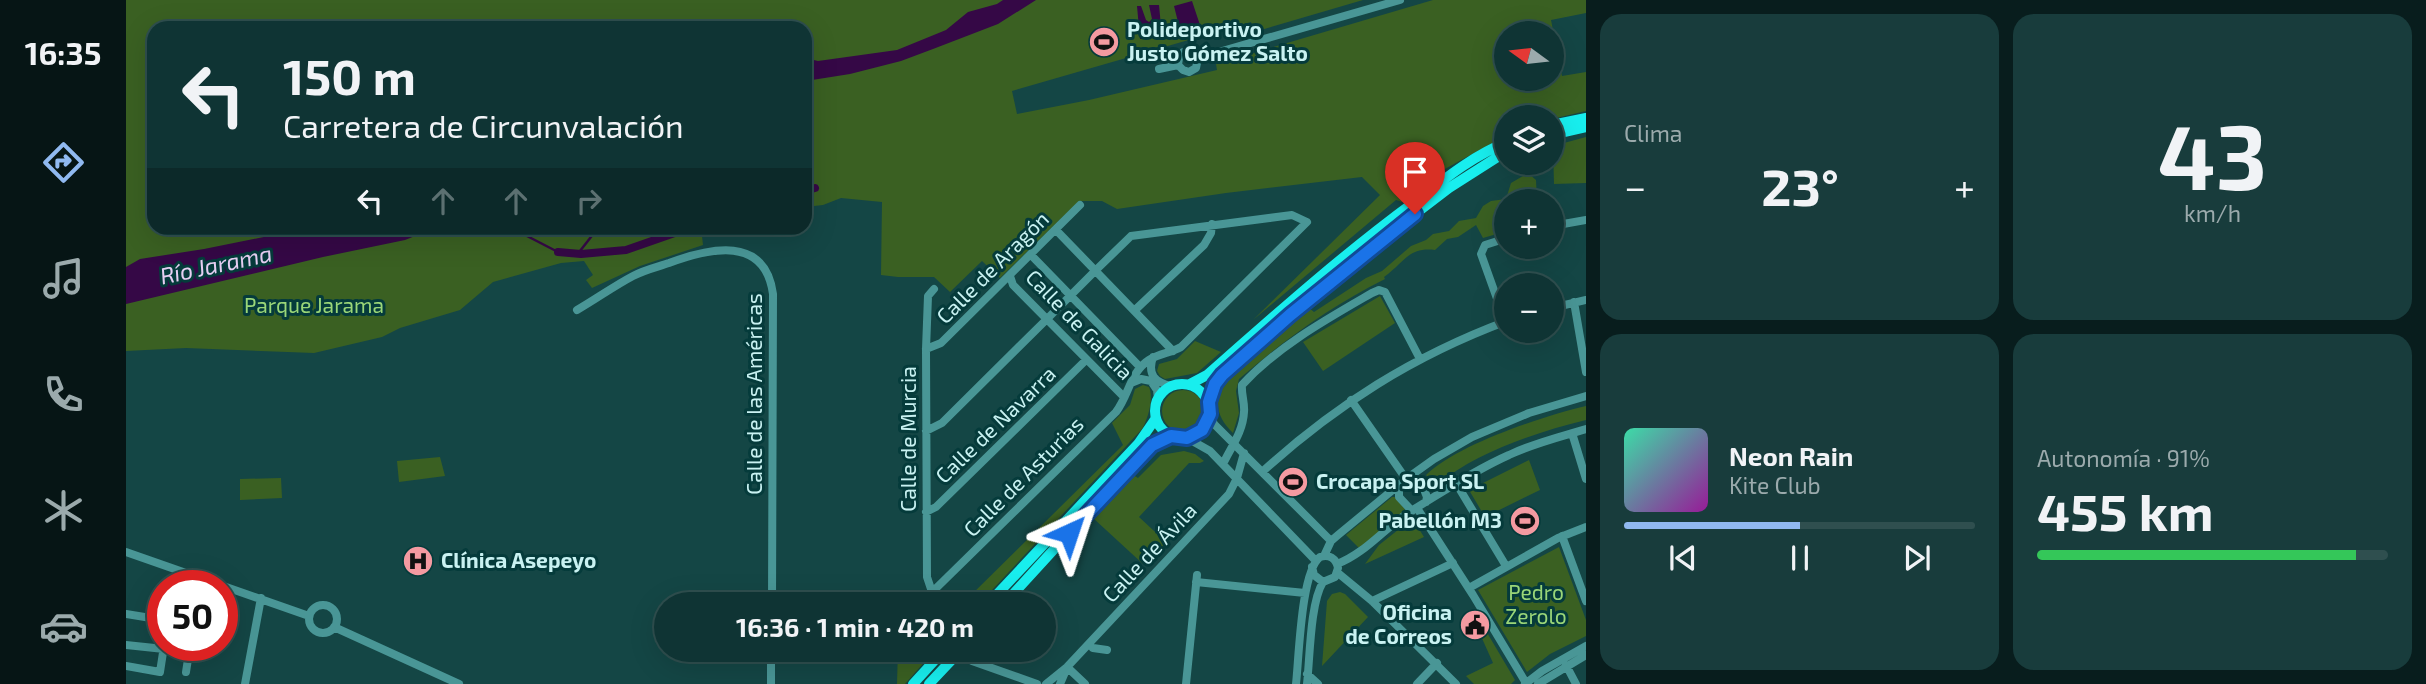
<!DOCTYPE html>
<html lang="es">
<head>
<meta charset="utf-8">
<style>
	:root { --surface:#0f3434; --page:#183c3c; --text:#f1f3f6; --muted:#9baaac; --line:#2f4f4f; --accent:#90b9f0 }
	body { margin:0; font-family:"Exo 2",sans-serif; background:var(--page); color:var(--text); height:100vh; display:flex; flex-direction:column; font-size:26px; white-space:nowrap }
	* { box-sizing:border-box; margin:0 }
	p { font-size:23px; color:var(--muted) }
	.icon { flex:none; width:38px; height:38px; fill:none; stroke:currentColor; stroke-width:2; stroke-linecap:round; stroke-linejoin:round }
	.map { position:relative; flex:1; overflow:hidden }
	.panel { display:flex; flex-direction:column; gap:14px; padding:14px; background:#081d1d; width:840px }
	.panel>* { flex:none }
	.hud { position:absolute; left:21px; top:21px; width:665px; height:214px; border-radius:21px; box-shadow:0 7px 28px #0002,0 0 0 2px var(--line); background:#0f3434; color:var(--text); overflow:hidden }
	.needle { width:46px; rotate:285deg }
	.tools { position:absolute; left:1368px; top:21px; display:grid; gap:14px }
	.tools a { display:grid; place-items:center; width:70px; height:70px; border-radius:50%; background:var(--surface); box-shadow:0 7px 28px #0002,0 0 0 2px var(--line); font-size:35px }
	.speed { position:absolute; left:21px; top:570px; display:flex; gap:14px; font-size:35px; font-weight:700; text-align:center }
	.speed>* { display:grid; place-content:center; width:91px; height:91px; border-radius:50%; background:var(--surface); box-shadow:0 7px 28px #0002,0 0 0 2px var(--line); line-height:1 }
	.speed .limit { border:10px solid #d22; background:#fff; color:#111 }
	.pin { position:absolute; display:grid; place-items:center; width:60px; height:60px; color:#fff; margin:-72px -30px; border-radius:50% 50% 50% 0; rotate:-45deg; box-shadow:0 0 7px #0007 }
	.pin .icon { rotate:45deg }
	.me { position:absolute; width:77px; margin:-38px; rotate:42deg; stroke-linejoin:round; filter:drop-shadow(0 0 5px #0008) }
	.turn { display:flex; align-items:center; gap:24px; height:147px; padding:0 21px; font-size:32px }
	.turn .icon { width:91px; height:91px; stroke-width:2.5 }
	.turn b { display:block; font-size:49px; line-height:60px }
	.lanes { display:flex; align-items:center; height:66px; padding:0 21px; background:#0003; justify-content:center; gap:35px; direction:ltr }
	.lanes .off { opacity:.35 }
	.big { font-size:52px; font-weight:700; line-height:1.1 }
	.panel .card { flex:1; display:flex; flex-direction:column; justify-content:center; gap:10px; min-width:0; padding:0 24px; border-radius:21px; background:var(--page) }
	.panel .dial { align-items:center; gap:0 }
	.dial b { font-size:91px; line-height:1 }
	.song { display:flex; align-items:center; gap:21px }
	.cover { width:84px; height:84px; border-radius:10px; background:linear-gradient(135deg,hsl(160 70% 55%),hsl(300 70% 35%)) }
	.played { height:7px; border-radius:4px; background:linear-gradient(90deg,var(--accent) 50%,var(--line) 50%) }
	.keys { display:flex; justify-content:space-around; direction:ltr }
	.heat { display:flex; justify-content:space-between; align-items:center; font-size:38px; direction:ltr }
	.charge { height:10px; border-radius:5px; background:linear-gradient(90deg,#34c759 91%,var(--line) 0) }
	.panel .tiles { flex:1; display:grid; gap:14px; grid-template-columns:repeat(2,1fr) }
	.trip { position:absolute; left:528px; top:592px; width:402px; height:70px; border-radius:35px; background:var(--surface); box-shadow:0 7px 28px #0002,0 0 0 2px var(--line); font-weight:700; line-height:70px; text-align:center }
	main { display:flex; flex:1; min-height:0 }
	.dock { display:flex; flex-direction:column; width:126px; justify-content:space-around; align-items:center; background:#061515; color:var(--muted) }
	.dock .icon { width:49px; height:49px }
	.dock .active { color:var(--accent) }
	.dock b { font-size:32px; color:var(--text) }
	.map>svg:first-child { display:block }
	.green { fill:#3a6022; fill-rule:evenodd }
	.water { fill:#350846 }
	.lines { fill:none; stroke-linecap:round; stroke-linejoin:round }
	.stream { stroke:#350846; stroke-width:2.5 }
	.canal { stroke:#350846; stroke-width:8 }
	.minor { stroke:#499696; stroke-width:8 }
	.major { stroke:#18eeee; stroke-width:10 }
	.route-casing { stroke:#114b97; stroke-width:18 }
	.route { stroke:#1a73e8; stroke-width:12 }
	.labels { text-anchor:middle; stroke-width:6; stroke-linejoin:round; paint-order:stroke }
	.poi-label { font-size:21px; font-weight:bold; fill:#c9f2f2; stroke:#053b3b; text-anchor:start }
	.street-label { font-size:21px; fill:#c9f2f2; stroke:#053b3b }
	.park-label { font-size:21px; fill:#9ad678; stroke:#053b3b }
	.water-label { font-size:23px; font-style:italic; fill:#e7cff3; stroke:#053b3b }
</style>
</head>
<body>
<main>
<nav class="dock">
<b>16:35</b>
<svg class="icon active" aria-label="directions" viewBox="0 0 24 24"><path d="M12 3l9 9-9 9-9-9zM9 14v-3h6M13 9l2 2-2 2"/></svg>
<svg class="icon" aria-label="music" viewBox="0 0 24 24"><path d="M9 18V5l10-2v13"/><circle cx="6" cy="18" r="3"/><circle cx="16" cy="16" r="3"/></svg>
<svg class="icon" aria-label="phone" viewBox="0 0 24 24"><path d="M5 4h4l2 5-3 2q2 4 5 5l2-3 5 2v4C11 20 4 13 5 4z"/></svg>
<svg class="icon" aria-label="climate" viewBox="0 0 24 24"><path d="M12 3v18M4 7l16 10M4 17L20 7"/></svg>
<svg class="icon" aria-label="car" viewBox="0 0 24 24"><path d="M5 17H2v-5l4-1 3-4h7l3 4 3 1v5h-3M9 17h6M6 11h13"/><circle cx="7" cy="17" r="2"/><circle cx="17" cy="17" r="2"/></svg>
</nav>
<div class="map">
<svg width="1460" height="684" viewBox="0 0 1460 684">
	<rect width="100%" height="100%" fill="#144645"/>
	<path class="green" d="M0,0h1237l-109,32 -3,-10 -239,69 5,23 72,-14 128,-30 -1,-6 217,-64h153v13l-35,7 11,56 24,-4v39l-34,8 -45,-2v18l-64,35 -41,32 -6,-2 -143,120 127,-125 -18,-18 -136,16 -109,16 -15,-8h-23l-79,77 -18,-17 -32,31 -16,-15h-36l-17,-2 1,-73 -41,-4 -18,7 -18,2v-179h-651v200h594l-46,8 1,9 -63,21 -48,22 -6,-8 7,-5 -9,-14 -23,2 -68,19 -33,28 -60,18 -18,9 -68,16 -128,-5 -60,3zM1381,33h45v46h-45z
		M1460,137v46l-32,1 -1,-38z
		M1402,173l8,7 1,21h-30v30l-24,7 -7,-13 -18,12 -11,2 -12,11c-27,-3 -30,12 -51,27l1,2c-54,27 -101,61 -146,100l-3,12 3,22 -6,20c-16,-15 -21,-33 -7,-52l83,-73 5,4 52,-34 16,-7 29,-25 15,-6 7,-6 16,-3 10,-10 17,-3 7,-12 8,-5 15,-2 5,-16z
		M1254,296l15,27 -72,48 -20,-29z
		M1069,341l26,11 -24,21 -32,6 -5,-3 -3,-5 2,-7 18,-5z
		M1017,385l6,2c5,11 -1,32 -7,42l-163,175h-17l161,-159 -11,-22 18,-18 5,-16z
		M1036 411a21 21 0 1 1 42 0a21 21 0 1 1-42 0Z
		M1460,406v14c-52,13 -107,31 -150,65l-10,-10c30,-30 117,-59 160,-69z
		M1058,451l11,3 9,7 -4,2h-11l-50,54 28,26 -24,21 -50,-46 40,-43 5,3 23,-23z
		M314,457l5,19 -46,6 -2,-21z
		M1403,460l11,30 -55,27 -16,-27z
		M155,478l1,20 -42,2v-21z
		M1266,497h3l10,12 -2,3 -44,36 -13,-13z
		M1288,521l10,16 -59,27 14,-19 29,-23z
		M1433,547l27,73v16l-36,18 -23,18 -49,-82z
		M1214,592l5,2 23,23 -46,49 5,-65 5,-7z
		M1350,614l39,66 -4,4h-37l-8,-8 27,-13 -21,-47z
		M772,649h6l4,7 8,-7h20l-31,35h-8z"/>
	<path class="water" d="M877,0h33l-38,24 -65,25 -32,12 -51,13 -38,6 -7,5v-27l13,3 79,-11 49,-20 22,-18 29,-8z
		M1066,1l9,27 -20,6 -7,-28z
		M1023,5h10l3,32 -22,2 -3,-33h4l5,14 3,2 3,-3z
		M182,228h127l-30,12 -82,17 -197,47v-37l14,-8 64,-10z"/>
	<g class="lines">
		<path class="stream" d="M401,236l31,16 22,-1 18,-23"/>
		<path class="canal" d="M679,191l10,-3
			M432,252l23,2 45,-4 63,-22"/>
		<path class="minor" d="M1072,58l202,-58
			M1052,65l5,5 6,2 7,-4 2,-10
			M1052,65l1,-7 4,-6 10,1 5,5
			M1033,69l19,-4
			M1426,226l34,-6
			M930,230l117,121
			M905,255l109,112
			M884,276l3,9 111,112
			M1448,302l12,70
			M1426,308l34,-8
			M451,310c19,-11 37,-24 56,-34 11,-6 24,-9 36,-13 41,-15 96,-28 104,31l-1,310
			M1009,310l69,-65 7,-12 1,-9
			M923,317l44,-44
			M1379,321l-24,-67 4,-9 22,-7
			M800,349l15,-6 139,-138
			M1027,357c-6,18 2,25 18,29
			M1005,383l10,-4 10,2 6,9 1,9
			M1225,400l55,79
			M1084,414l4,10 117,117
			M800,431l16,-8 105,-104
			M1446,433l14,46
			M1061,438l23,13 105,109
			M1097,464c8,-17 20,-32 21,-52 1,-9 -3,-18 -2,-27 36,-39 85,-66 130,-92l7,-3 6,2 35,67
			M1136,472c74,-67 151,-116 245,-151
			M1284,476l12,8 5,13 -1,5
			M1330,483l50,83
			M1273,484v13l13,14
			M1291,508l56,87 53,88
			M800,512l10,-5 150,-147
			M1436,536l24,65
			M0,552l183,64
			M1198,556l7,-15 7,-6 68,-56 28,-20 38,-22 57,-24 57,-17
			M1211,564c29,-11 48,-37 74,-53 33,-20 64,-41 98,-56 25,-12 51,-18 77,-26
			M1212,573l34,28 84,83
			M1070,582l109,11
			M1343,588l89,-50 28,-11
			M806,592l-5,-15 -1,-228 2,-53 6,-7
			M1246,601l81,-38
			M794,604l196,-192c13,-17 14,-40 33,-52 11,-7 22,-7 32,-13l126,-125 -15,-7 -161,21 -35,34
			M183 619a14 14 0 1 1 28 0a14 14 0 1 1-28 0Z
			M0,614l37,6
			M208,627l125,57
			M0,645l38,4
			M967,648l14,2
			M843,649l-2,6 5,6 65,23
			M1440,665l10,19
			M0,666l34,6 4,-26
			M941,667l18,17
			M60,672l4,-26
			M1181,674l11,10
			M119,684l16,-86
			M645,684v-35
			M920,684l21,-17 162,-173 8,-16 7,-25
			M934,684l6,-14
			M1060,684l11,-109
			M1170,684c3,-26 5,-113 24,-127 9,-3 16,1 18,11l-3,9 -12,5 -9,-7 -2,-8
			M1181,684c3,-26 3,-81 16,-102
			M1291,684l20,-21
			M1399,684l17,-13 44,-25
			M1412,684l48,-29"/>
		<path class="major" d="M1426,125l34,-7
			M1426,135l34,-8
			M1029 411a27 27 0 1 1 54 0a27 27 0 1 1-54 0Z
			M1064,384l17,-9c67,-59 134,-119 206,-172 29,-22 59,-47 94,-61
			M1083,403l6,-19 7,-9 68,-60 91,-75 68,-52 58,-37
			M862,604l150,-160 18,-26
			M878,604l139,-152 14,-10 14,-5
			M787,684l32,-35
			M803,684l33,-35"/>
	</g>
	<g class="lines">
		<g class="route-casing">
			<path id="route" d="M943,533l83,-88 19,-9 16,2 15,-8 8,-16 -1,-12 6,-18 7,-9 68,-60 125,-101"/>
		</g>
		<use href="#route" class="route"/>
	</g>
	<defs>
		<g id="stadium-disc" transform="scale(1.575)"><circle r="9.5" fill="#f49aa1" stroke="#053b3b"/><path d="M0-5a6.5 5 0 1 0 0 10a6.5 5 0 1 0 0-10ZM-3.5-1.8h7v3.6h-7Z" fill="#111"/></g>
		<g id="hospital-disc" transform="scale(1.575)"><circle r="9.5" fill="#f49aa1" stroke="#053b3b"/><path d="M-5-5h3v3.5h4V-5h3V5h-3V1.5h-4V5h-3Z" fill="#111"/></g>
		<g id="civic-disc" transform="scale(1.575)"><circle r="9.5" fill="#f49aa1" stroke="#053b3b"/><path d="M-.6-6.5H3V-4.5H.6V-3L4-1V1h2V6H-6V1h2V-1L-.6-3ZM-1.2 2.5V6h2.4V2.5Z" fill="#111"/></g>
	</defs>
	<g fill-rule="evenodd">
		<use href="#stadium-disc" x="978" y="42"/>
		<use href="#stadium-disc" x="1167" y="482"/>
		<use href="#stadium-disc" x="1399" y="521"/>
		<use href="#hospital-disc" x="292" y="561"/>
		<use href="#civic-disc" x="1349" y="625"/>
	</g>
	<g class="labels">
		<g class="poi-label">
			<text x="1001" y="37">Polideportivo<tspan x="1001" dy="24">Justo Gómez Salto</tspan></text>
			<text x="1190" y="489">Crocapa Sport SL</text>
			<text x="1376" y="528" text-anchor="end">Pabellón M3</text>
			<text x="315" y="568">Clínica Asepeyo</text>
			<text x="1326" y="620" text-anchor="end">Oficina<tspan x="1326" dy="24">de Correos</tspan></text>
		</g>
		<g class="street-label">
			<text transform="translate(867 268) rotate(-45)" y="7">Calle de Aragón</text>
			<text transform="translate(953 325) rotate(46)" y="7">Calle de Galicia</text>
			<text transform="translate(629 394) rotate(-90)" y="7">Calle de las Américas</text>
			<text transform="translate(870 425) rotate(-44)" y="7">Calle de Navarra</text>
			<text transform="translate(783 439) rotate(-90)" y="7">Calle de Murcia</text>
			<text transform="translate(898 477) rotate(-45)" y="7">Calle de Asturias</text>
			<text transform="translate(1024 553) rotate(-47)" y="7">Calle de Ávila</text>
		</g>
		<g class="park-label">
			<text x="188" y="313">Parque Jarama</text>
			<text x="1410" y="600">Pedro<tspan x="1410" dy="24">Zerolo</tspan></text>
		</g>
		<g class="water-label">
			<text transform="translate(90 265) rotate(-12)" y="8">Río Jarama</text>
		</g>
	</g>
</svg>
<div class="tools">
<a><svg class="needle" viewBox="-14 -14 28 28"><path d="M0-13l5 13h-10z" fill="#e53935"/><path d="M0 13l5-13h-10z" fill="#9baaac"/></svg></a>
<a><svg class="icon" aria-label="layers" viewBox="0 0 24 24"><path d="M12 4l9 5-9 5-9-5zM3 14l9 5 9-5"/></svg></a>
<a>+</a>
<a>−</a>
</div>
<div class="speed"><div class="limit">50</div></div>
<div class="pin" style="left:1289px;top:214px;background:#d93025"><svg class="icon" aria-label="arrive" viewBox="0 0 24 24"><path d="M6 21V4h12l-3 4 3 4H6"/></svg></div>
<svg class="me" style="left:943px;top:533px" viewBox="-20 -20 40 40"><path d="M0-17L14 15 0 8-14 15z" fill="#1a73e8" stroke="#fff" stroke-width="4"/></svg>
<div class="trip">16:36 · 1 min · 420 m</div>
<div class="hud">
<div class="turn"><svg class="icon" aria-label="left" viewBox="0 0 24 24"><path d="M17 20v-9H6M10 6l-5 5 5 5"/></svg><div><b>150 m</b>Carretera de Circunvalación</div></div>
<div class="lanes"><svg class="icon" aria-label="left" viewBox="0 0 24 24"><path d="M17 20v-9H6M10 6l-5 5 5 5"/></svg><svg class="icon off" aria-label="ahead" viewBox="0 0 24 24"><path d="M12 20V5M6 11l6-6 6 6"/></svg><svg class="icon off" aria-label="ahead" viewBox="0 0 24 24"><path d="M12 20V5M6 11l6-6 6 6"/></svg><svg class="icon off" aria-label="right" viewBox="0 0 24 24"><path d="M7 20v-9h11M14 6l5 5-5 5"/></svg></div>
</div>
</div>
<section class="panel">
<div class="tiles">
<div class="card"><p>Clima</p>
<div class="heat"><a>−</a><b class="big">23°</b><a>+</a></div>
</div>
<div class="card dial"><b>43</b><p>km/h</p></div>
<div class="card">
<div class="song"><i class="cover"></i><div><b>Neon Rain</b><p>Kite Club</p></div></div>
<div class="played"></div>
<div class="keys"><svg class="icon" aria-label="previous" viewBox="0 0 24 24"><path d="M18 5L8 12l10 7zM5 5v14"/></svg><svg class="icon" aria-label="pause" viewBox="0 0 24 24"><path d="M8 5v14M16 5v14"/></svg><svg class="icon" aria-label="next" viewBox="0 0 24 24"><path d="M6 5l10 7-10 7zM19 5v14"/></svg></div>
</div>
<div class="card"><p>Autonomía · 91%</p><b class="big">455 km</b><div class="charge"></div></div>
</div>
</section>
</main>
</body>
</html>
